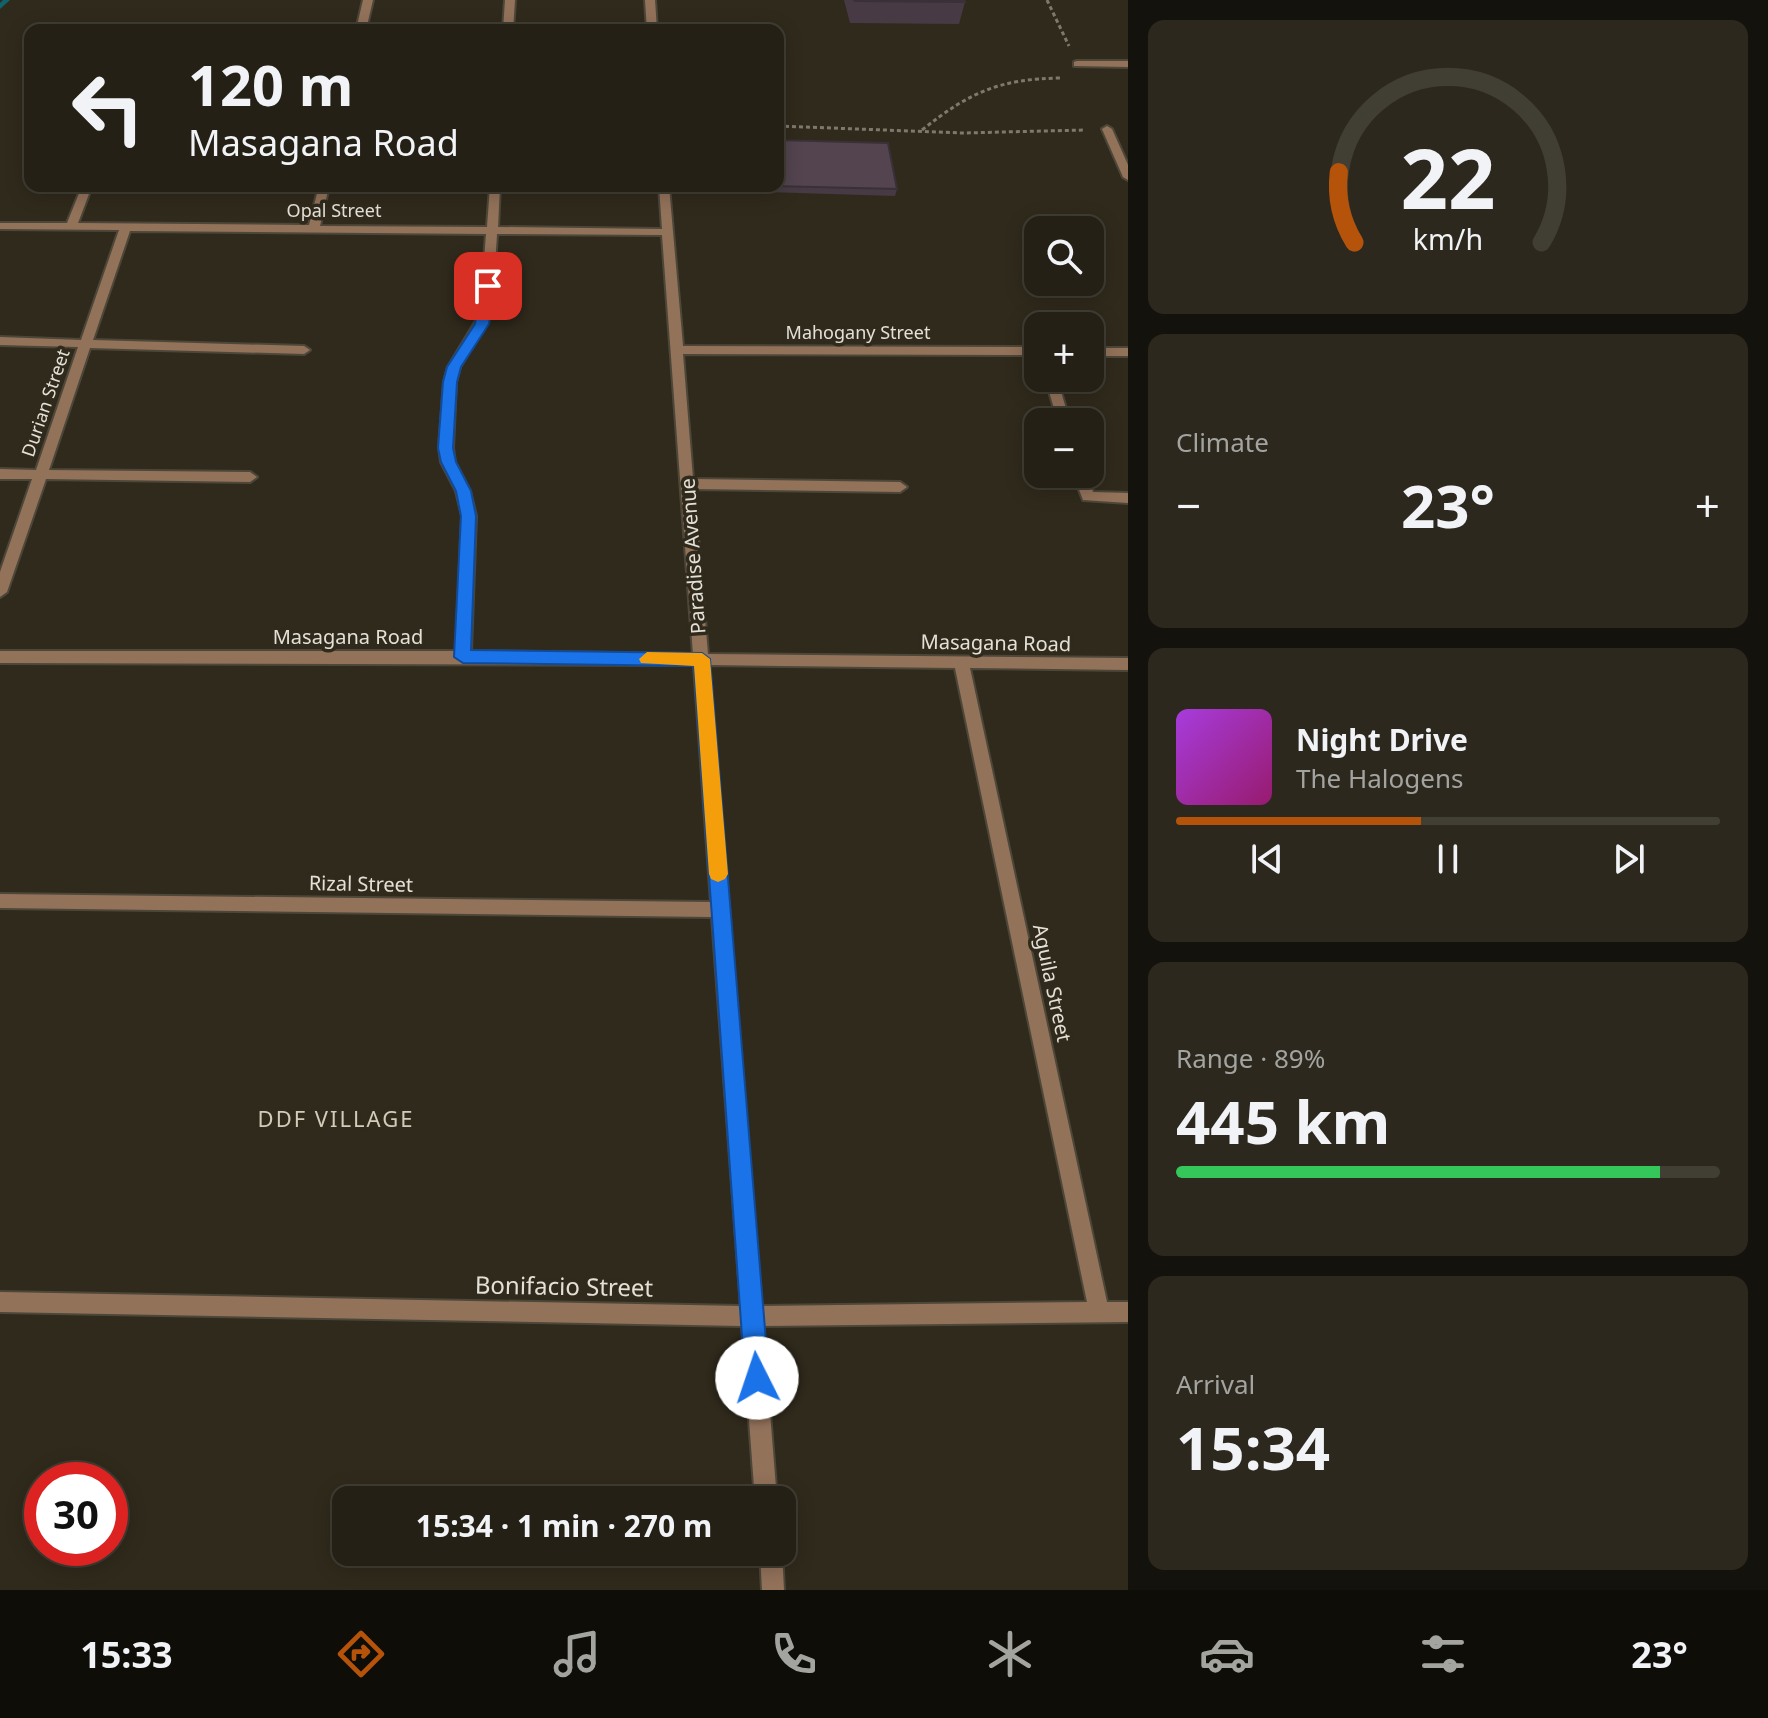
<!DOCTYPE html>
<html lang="en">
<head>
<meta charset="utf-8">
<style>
	:root { --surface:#242015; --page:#2c281e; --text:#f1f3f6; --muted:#a3a3a0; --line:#413e34; --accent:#b45309 }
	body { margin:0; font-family:"Noto Sans",sans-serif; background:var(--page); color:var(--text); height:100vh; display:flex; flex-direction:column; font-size:30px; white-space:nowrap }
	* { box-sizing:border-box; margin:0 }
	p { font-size:26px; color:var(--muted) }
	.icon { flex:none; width:44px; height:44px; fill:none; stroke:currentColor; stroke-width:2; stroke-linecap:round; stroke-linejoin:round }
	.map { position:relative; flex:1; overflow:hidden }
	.panel { display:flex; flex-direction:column; gap:20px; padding:20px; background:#14120c; width:640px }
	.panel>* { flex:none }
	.hud { position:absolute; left:24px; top:24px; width:760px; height:168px; border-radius:16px; box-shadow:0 4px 20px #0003,0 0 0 2px var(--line); background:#242015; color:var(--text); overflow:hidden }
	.fabs { position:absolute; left:1024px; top:216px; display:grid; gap:16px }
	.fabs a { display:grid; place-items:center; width:80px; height:80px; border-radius:16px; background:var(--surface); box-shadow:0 4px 20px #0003,0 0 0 2px var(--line); font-size:40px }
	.speed { position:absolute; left:24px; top:1462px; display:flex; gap:16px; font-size:40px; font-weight:700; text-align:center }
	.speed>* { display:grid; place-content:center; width:104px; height:104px; border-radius:50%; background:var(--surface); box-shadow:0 4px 20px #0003,0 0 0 2px var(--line); line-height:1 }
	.speed .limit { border:12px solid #d22; background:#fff; color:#111 }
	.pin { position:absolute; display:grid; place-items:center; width:68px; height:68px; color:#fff; margin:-34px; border-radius:16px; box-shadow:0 4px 12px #0006 }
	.me { position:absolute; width:88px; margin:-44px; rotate:356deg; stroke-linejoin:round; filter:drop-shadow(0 0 6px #0008) }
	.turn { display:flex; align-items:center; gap:28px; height:168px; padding:0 32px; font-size:36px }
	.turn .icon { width:104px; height:104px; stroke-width:2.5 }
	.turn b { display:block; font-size:56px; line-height:68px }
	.big { font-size:60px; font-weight:700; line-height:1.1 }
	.panel .card { flex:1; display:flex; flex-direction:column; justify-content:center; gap:12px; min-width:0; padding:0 28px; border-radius:16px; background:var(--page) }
	.panel .dial { align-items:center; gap:0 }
	.dial svg { height:208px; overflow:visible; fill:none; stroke:var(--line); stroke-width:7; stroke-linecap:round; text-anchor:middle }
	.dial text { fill:var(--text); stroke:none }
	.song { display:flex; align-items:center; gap:24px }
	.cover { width:96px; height:96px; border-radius:12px; background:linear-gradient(135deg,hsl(280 70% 55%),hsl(320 70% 35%)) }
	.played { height:8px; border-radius:4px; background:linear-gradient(90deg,var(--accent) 45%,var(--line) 45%) }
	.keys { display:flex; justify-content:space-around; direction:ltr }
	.heat { display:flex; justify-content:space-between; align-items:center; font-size:44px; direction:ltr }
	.charge { height:12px; border-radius:6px; background:linear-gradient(90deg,#34c759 89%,var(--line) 0) }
	.trip { position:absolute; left:332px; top:1486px; width:464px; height:80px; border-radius:16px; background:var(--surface); box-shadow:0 4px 20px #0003,0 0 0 2px var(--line); font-weight:700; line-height:80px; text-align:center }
	.tabs { display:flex; height:128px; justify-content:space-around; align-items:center; background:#0e0d08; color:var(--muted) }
	.tabs .icon { width:56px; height:56px }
	.tabs .active { color:var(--accent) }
	.tabs b { font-size:36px; color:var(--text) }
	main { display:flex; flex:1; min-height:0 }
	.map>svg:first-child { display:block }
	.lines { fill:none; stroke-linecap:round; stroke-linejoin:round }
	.stream { fill:#11636b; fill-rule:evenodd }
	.minor-casing { stroke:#4d473a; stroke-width:4 }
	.path { stroke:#7e796d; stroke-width:3; stroke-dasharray:4 3; stroke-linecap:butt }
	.minor { fill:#93725a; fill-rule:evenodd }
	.wall { fill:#473a44 }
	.building { fill:#53444f; stroke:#3a3037; stroke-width:2 }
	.route { fill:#1a73e8; stroke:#114b97; stroke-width:2 }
	.slow { fill:#f59e0b }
	.labels { text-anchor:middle; stroke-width:7; stroke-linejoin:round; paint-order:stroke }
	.far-street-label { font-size:18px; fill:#e4e0d6; stroke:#302a1c }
	.street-label { font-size:20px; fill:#e4e0d6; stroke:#302a1c }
	.neighbourhood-label { font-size:22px; letter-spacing:2px; fill:#d3cbb9; stroke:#302a1c }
	.near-street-label { font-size:24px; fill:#e4e0d6; stroke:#302a1c }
</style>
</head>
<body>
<main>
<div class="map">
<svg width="1128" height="1590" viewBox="0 0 1128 1590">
	<rect width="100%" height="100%" fill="#302a1c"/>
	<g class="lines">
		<path class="stream" d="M3,0h7l-10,9v-6z"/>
		<g class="minor-casing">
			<path id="minor" d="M363,0h10l-7,30h-10z
				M505,0h10l-2,30h-10z
				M645,0h10l2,30h-10z
				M1077,61h51v6l-54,-1v-4z
				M1107,126l5,3 16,36v15l-5,-3 -21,-48z
				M82,186h10l-14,37 231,2 10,-39h10l-9,40 167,1 3,-41h10l-2,41 164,2 -3,-43h10l14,160 355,1v8l-355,-1 10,125 207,3 7,5 -7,5 -206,-3 14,165 420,4v12l-158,-2 137,634h21v20l-365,4 14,174h-22l-13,-174 -742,-14v-20l741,14 -29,-389 -712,-9v-14l711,8 -17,-237 -694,-2v-12h456l6,-135 -6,-25 -15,-29 -2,-14 5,-66 4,-15 32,-53 6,-80 -356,-3 -37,109 211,6 6,4 -6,4 -214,-6 -41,122 201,2 7,5 -7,5 -204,-3 -39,113 -7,5v-25l32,-93h-32v-10l36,1 42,-123 -78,-2v-8l81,3 38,-110 -119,-1v-6h67zM497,234l165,1 31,419 -222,-3 5,-135 -6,-25 -15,-29 -2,-14 3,-66 4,-15 32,-53zM709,665l246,3 132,634 -326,4z
				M1090,348h38v8h-38z
				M1045,378h12l13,44h-12z
				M1073,474h14l6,18 35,1v10l-45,-3z
				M760,1552l22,-1 2,39h-22z"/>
		</g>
		<path class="path" d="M1047,0l22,46
			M778,126l185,7 122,-3
			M922,130c48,-38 77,-51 139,-52"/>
		<use href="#minor" class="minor"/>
	</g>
	<path class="wall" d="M844,0h120l1,2 -6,22 -109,-1z
		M766,186h12l119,3 -2,7 -129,-4z"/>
	<path class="building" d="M854,0h110l1,2 -110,-1z
		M778,140l110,3 9,46 -125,-3h6z"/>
	<path class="route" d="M488,282l7,4 -6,38 -28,43 -4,15 -4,66 3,14 15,29 5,25 -5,134 231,3 8,6 59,719 -4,8 -8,4 -8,-4 -4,-8 -51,-712 -231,-3 -9,-6 7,-141 -5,-25 -15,-29 -3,-14 5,-66 4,-15 28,-43 6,-38z"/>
	<path class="slow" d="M647,652l55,1 8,6 18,215 -3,5 -7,3 -7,-3 -2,-5 -15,-208 -53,-3 -2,-4z"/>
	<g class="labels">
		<g class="far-street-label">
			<text x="334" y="217">Opal Street</text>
			<text x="858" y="339">Mahogany Street</text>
			<text transform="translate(46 403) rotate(-71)" y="6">Durian Street</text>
		</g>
		<g class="street-label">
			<text transform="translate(693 556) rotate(-94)" y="7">Paradise Avenue</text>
			<text x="348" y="644">Masagana Road</text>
			<text transform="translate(996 643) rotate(1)" y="7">Masagana Road</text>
			<text transform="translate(361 884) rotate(1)" y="7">Rizal Street</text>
			<text transform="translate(1052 983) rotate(78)" y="7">Aguila Street</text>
		</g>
		<g class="neighbourhood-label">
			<text x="336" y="1127">DDF VILLAGE</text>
		</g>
		<g class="near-street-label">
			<text transform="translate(564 1287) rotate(1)" y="8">Bonifacio Street</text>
		</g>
	</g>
</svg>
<div class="fabs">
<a><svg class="icon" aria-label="search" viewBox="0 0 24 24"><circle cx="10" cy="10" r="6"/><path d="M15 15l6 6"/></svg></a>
<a>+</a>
<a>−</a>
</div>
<div class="speed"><div class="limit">30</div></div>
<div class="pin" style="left:488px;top:286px;background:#d93025"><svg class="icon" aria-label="arrive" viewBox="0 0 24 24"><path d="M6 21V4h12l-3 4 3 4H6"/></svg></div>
<svg class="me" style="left:757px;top:1378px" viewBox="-20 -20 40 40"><circle r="19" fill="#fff"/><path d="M0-13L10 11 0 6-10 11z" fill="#1a73e8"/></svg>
<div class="trip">15:34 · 1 min · 270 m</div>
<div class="hud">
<div class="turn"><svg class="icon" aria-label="left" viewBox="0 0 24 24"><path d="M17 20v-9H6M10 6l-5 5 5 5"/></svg><div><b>120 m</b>Masagana Road</div></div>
</div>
</div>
<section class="panel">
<div class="card dial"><svg viewBox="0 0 100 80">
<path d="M14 69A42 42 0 1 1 86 69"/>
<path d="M14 69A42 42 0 0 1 8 42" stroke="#b45309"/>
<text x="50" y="56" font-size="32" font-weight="700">22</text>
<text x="50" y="72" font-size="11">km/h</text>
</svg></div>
<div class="card"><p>Climate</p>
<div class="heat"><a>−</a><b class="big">23°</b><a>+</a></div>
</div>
<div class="card">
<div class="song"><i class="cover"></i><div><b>Night Drive</b><p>The Halogens</p></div></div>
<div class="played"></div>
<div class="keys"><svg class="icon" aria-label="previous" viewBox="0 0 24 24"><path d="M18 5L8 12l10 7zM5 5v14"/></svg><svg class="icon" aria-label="pause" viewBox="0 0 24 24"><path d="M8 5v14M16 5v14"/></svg><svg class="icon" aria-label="next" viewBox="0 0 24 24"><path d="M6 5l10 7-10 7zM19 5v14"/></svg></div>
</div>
<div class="card"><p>Range · 89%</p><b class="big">445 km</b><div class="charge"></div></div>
<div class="card"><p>Arrival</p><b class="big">15:34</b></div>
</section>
</main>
<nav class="tabs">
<b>15:33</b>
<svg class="icon active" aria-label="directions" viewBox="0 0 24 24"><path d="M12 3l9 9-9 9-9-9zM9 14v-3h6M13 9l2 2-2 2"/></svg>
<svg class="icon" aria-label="music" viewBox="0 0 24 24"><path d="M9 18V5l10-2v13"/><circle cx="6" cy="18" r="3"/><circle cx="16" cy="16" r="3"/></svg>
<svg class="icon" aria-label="phone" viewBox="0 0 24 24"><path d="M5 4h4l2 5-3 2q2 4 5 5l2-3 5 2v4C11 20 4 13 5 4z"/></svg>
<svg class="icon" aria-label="climate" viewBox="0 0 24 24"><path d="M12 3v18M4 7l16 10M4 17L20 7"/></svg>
<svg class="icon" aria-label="car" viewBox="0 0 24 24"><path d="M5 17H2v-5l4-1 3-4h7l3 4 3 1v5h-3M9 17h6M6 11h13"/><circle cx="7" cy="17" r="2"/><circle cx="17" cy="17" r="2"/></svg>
<svg class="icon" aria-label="filters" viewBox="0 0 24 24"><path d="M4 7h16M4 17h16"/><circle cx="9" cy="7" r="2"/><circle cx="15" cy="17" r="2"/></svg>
<b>23°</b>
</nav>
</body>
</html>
